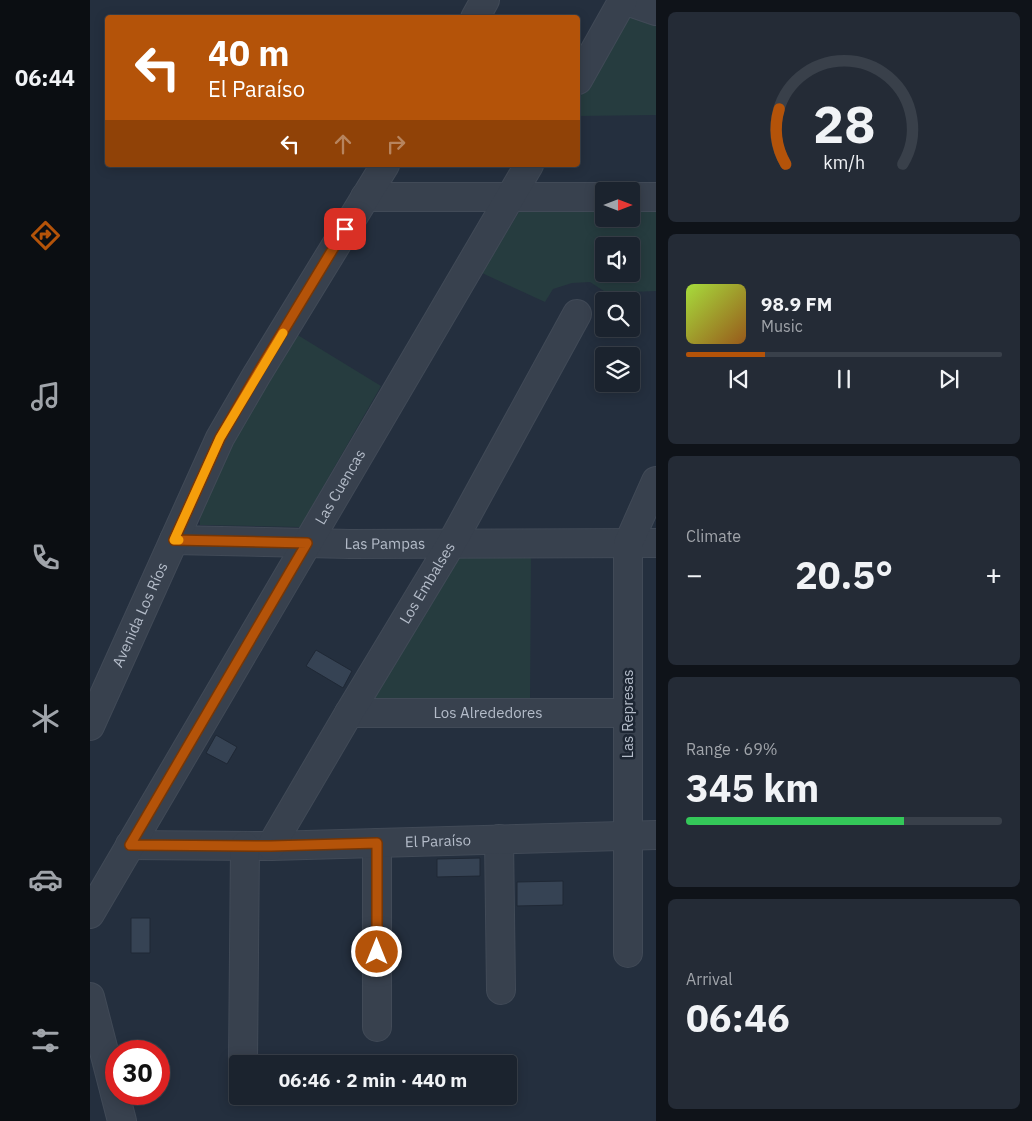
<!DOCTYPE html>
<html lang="en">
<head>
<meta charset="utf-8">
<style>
	:root { --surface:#1b232e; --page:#242b36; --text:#f1f3f6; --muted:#a0a4aa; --line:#39404a; --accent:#b45309 }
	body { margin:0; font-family:"IBM Plex Sans",sans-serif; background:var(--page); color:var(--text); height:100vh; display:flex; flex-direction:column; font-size:19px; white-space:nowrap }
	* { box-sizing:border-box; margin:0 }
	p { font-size:16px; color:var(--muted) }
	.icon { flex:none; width:28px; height:28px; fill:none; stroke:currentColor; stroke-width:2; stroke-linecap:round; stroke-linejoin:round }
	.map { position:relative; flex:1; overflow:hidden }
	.panel { display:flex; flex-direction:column; gap:12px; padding:12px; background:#0f1319; width:376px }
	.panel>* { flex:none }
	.banner { position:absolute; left:15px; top:15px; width:475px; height:152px; border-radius:5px; box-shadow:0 2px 12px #0003,0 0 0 1px var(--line); background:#b45309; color:#fff; overflow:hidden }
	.needle { width:32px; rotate:90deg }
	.controls { position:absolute; left:505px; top:182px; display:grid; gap:10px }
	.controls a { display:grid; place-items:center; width:45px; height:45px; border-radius:5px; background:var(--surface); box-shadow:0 2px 12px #0003,0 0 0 1px var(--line); font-size:25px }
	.speed { position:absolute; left:15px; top:1040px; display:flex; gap:10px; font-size:25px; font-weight:700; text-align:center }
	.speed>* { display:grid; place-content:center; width:65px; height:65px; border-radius:50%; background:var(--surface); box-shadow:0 2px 12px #0003,0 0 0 1px var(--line); line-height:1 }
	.speed .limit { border:8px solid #d22; background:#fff; color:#111 }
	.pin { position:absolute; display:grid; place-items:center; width:42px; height:42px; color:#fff; margin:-21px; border-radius:10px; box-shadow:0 2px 8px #0006 }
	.me { position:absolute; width:55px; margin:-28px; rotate:0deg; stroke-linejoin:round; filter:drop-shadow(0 0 4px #0008) }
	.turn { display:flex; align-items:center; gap:18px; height:105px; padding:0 20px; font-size:22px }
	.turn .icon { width:65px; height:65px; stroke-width:2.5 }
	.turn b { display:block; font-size:35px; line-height:42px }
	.lanes { display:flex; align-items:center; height:48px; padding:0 20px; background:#0003; justify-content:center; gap:25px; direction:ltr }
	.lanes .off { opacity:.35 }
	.big { font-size:38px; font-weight:700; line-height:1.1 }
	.panel .widget { flex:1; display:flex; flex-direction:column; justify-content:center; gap:8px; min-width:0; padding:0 18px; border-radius:8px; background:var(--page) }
	.panel .dial { align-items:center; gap:0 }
	.dial svg { height:130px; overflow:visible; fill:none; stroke:var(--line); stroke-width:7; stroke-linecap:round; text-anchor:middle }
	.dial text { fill:var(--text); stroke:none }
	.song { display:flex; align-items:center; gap:15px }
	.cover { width:60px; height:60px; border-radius:8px; background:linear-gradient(135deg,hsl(80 70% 55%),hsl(30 70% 35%)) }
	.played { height:5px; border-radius:2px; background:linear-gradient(90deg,var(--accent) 25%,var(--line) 25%) }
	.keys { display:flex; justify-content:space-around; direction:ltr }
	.heat { display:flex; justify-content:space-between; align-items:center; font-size:28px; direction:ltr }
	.charge { height:8px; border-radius:4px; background:linear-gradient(90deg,#34c759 69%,var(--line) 0) }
	.trip { position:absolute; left:139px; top:1055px; width:288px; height:50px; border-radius:5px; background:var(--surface); box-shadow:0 2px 12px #0003,0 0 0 1px var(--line); font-weight:700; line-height:50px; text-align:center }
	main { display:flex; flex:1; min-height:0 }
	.menu { display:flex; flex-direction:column; width:90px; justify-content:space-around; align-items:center; background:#0b0e12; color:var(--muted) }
	.menu .icon { width:35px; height:35px }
	.menu .on { color:var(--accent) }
	.menu b { font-size:22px; color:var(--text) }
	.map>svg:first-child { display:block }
	.green { fill:#263c3f; fill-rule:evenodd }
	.building { fill:#364354; stroke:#1f2835 }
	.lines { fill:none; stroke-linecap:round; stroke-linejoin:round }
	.minor-casing { stroke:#414a57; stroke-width:30 }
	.minor { stroke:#38414e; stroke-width:28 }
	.route-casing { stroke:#753606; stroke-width:12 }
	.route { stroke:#b45309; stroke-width:9 }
	.slow { stroke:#f59e0b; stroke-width:9 }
	.labels { text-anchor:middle; stroke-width:5; stroke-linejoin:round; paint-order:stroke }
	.street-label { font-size:15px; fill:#b4bcc9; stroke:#1d2633 }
</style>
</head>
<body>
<main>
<nav class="menu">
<b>06:44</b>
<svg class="icon on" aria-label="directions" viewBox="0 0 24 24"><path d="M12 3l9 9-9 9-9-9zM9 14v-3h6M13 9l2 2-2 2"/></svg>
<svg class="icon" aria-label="music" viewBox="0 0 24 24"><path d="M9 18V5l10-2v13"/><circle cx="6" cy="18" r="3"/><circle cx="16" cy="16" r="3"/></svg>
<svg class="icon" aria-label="phone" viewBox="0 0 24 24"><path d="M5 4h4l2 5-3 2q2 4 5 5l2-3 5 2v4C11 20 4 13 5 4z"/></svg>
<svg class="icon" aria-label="climate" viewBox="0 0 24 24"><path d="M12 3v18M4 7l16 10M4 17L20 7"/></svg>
<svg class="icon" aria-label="car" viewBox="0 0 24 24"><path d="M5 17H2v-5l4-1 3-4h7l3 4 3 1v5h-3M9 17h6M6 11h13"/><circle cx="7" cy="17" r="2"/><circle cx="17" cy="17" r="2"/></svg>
<svg class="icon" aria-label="filters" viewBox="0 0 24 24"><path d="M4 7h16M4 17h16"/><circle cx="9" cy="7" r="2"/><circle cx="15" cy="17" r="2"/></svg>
</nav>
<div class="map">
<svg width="566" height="1121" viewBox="0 0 566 1121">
	<rect width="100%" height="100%" fill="#242f3e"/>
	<path class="green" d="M540,12l26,7v96l-78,1v-15z
		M514,211v8h27v-8h25v80l-49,2 -17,-11 -18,1 -19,6 -8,13 -63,-29 37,-61zM514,246h27v28h-27z
		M206,334l85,52 -81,141 -100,-2v-17l37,-76z
		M364,555h77l-1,147 -157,4 -9,-8z"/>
	<path class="building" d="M226,650l36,21 -9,17 -37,-22z
		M126,735l21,12 -10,17 -21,-11z
		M390,858v18l-43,1v-18z
		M473,881v24l-46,1v-24z
		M41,918h19v35h-19z"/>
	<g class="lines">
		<g class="minor-casing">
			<g id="minor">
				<path d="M534,0l32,11"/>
				<path d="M385,18l10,-18"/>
				<path d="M488,80l45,-80"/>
				<path d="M275,197h239"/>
				<path d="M541,197h25"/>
				<path id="s1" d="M84,540l176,4 306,-1"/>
				<path id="s2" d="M259,713h279"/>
				<path id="s3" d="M0,726l130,-288 36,-62 129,-211"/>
				<path d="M409,839l2,151"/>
				<path d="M287,843v184"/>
				<path id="s4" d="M40,845l141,1 385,-11"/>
				<path id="s5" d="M181,846l78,-133 102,-169 126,-230"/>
				<path id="s6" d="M0,914l439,-749"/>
				<path d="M538,953v-409l28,-63"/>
				<path d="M0,997l32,124"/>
				<path d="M153,1061l2,-215"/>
			</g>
		</g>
		<use href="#minor" class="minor"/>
	</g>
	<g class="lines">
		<g class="route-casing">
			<path id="route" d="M255,229l-89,147 -36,62 -46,102 133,3 -177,302 141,1 106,-3v109"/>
		</g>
		<use href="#route" class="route"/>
		<path class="slow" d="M89,540h-5l46,-102 63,-105"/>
	</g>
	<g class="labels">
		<g class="street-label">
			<text dy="5" stroke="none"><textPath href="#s6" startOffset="495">Las Cuencas</textPath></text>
			<text dy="5" stroke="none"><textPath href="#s1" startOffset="211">Las Pampas</textPath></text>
			<text dy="5" stroke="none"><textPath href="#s5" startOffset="306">Los Embalses</textPath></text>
			<text dy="5" stroke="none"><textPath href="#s3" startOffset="122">Avenida Los Ríos</textPath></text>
			<text dy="5" stroke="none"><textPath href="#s2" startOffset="139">Los Alrededores</textPath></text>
			<text transform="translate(538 714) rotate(-90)" y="5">Las Represas</text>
			<text dy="5" stroke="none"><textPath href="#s4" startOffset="308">El Paraíso</textPath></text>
		</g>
	</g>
</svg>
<div class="controls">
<a><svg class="needle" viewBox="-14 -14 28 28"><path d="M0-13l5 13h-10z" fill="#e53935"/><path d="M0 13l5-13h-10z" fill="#a0a4aa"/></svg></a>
<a><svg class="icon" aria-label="sound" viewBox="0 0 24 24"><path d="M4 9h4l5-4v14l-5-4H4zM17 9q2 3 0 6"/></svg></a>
<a><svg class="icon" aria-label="search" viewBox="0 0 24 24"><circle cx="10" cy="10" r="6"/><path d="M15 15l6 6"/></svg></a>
<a><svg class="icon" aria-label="layers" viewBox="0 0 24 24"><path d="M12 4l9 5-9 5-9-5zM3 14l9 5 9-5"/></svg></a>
</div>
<div class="speed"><div class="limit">30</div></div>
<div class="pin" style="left:255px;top:229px;background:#d93025"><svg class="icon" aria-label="arrive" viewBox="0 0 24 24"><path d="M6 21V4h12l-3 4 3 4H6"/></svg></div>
<svg class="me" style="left:287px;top:952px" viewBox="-20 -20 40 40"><circle r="17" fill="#b45309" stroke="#fff" stroke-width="3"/><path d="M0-11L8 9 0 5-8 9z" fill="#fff"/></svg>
<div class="trip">06:46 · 2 min · 440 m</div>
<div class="banner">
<div class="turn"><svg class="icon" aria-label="left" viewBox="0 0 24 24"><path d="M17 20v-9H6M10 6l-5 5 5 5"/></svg><div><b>40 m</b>El Paraíso</div></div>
<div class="lanes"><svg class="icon" aria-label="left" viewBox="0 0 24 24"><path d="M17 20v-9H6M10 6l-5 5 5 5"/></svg><svg class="icon off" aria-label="ahead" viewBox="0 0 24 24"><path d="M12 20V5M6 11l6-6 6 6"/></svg><svg class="icon off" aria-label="right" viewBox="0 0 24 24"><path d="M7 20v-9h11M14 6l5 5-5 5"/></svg></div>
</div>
</div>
<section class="panel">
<div class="widget dial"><svg viewBox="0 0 100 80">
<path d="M14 69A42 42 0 1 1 86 69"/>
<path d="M14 69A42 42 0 0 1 10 35" stroke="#b45309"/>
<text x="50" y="56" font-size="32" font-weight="700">28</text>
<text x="50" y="72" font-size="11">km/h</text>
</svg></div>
<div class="widget">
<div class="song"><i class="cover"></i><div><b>98.9 FM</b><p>Music</p></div></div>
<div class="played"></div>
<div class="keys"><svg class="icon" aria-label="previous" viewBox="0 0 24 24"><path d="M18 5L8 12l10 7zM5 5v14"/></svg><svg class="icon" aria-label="pause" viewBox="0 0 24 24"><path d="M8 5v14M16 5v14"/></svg><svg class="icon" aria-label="next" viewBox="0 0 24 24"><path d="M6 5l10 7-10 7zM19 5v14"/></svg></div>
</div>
<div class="widget"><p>Climate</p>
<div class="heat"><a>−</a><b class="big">20.5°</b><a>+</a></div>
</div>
<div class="widget"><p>Range · 69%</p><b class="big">345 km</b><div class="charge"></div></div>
<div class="widget"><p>Arrival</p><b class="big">06:46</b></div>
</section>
</main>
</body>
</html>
